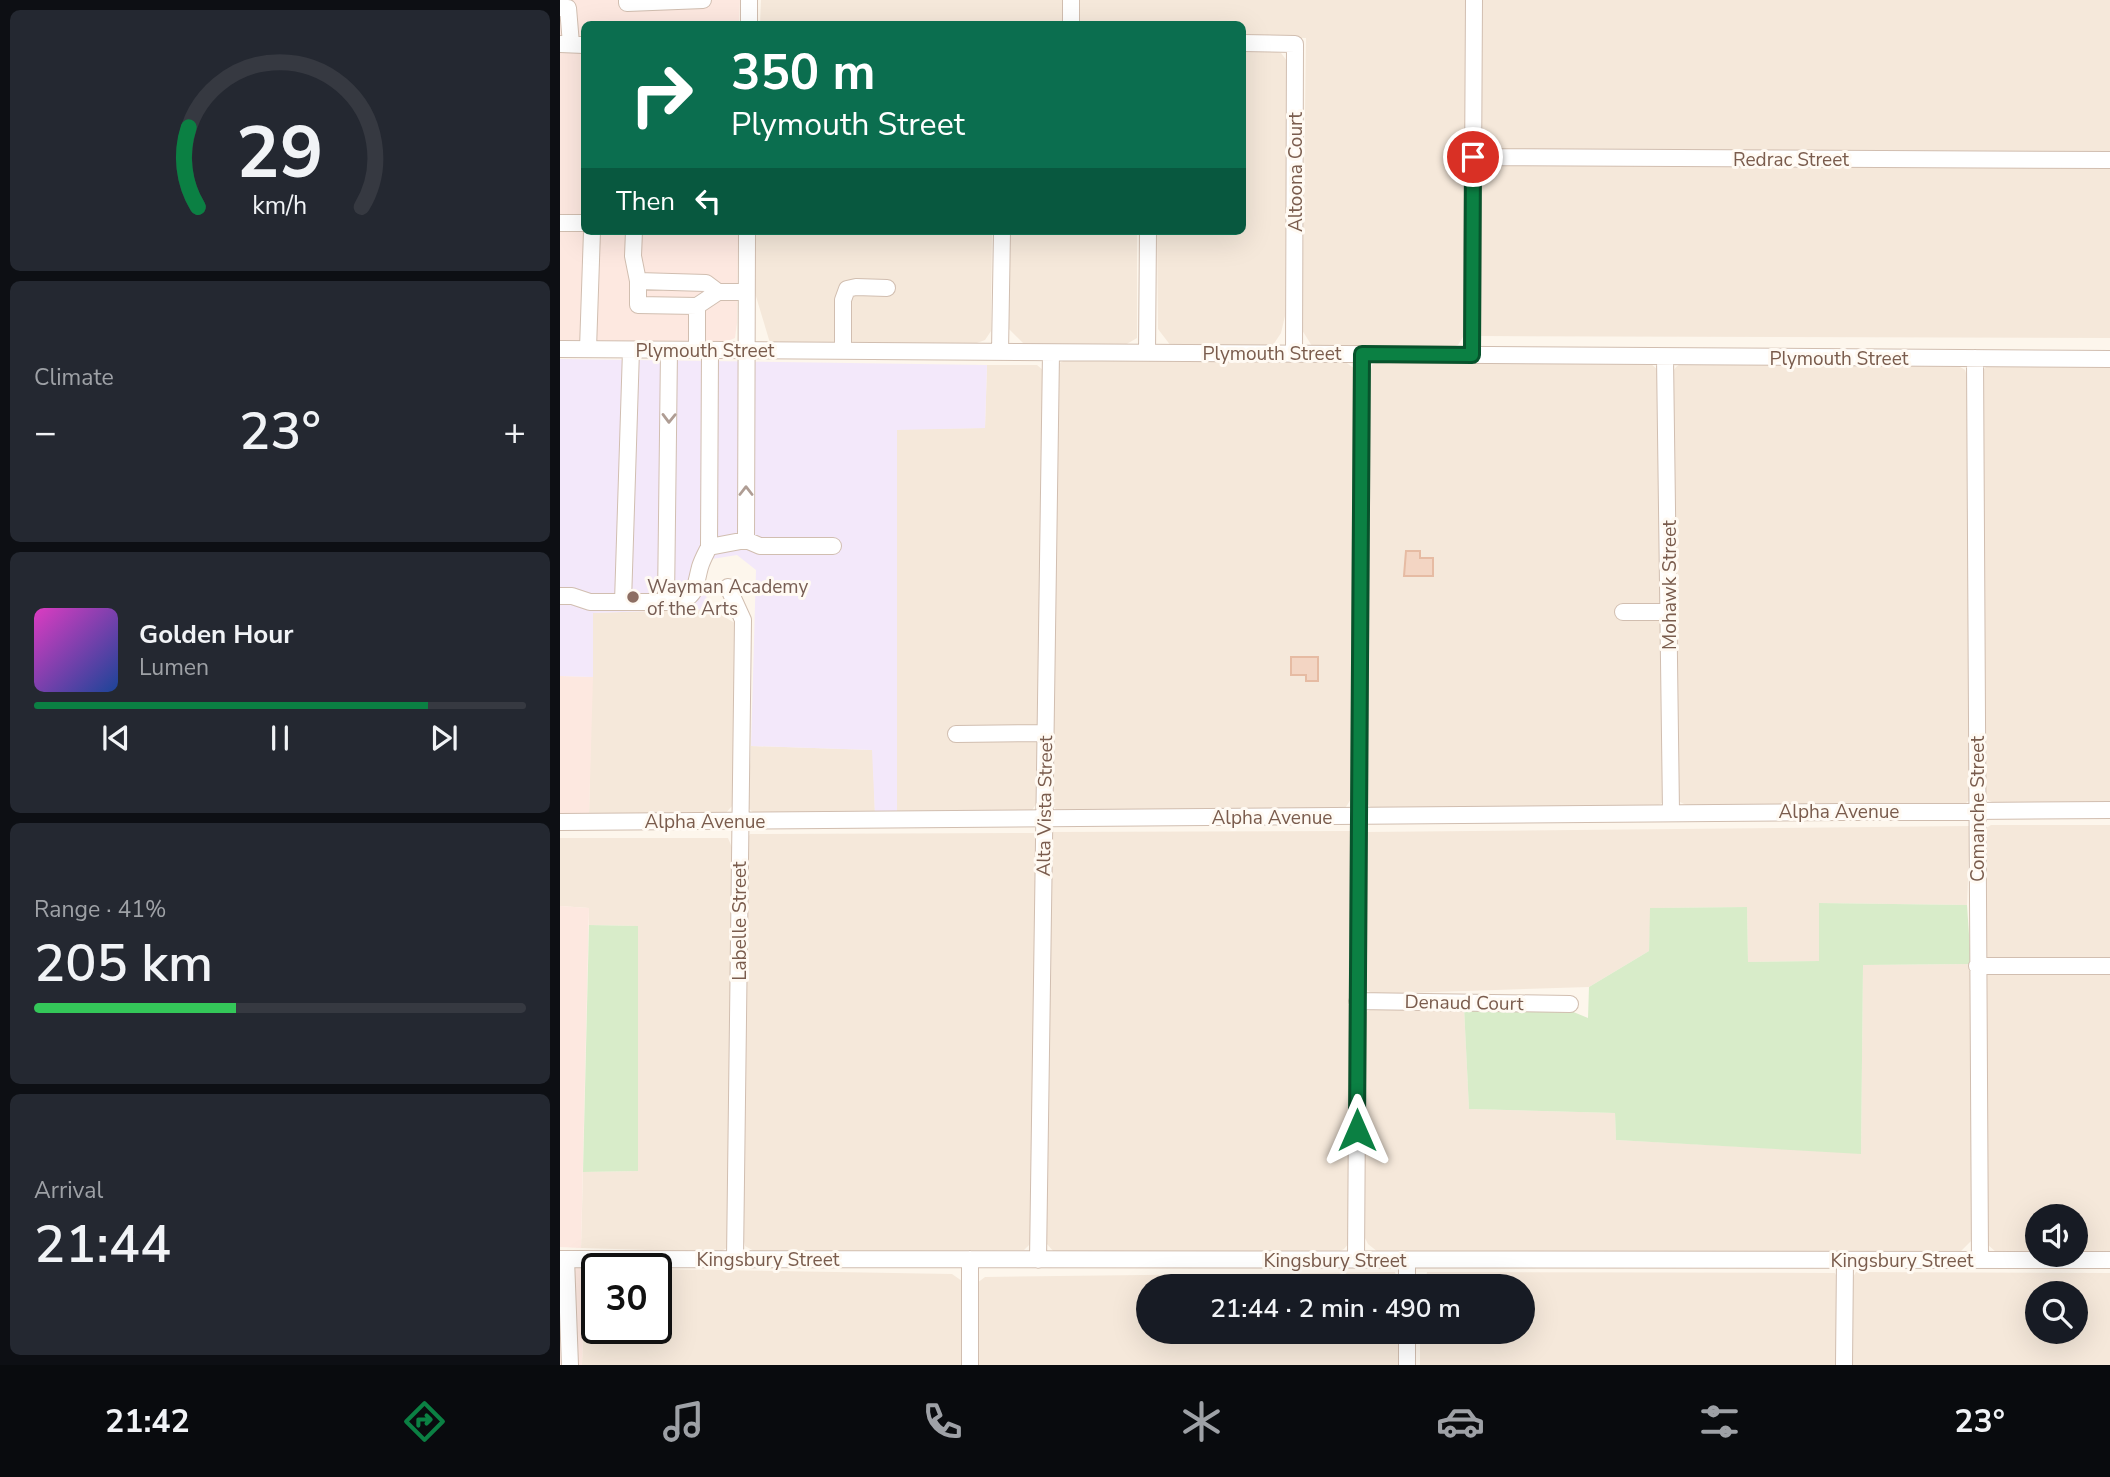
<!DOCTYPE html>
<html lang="en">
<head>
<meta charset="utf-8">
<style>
	:root { --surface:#171b24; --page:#242831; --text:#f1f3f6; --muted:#9ea1a6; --line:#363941; --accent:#0b8043 }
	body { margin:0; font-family:"Nunito Sans",sans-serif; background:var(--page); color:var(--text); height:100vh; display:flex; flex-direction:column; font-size:26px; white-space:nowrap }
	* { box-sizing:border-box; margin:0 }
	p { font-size:23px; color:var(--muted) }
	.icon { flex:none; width:38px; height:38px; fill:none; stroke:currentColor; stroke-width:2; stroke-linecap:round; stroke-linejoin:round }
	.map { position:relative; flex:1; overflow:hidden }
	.panel { display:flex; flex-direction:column; gap:10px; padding:10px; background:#0d0f14; width:560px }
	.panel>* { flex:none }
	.top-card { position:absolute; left:21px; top:21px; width:665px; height:214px; border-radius:10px; box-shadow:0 7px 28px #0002; background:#0b6e4f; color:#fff; overflow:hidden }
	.fabs { position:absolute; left:1465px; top:1204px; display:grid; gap:14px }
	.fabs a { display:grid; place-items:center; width:63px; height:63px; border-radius:50%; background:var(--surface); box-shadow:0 7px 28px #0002; font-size:35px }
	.speed { position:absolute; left:21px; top:1253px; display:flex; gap:14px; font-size:35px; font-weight:700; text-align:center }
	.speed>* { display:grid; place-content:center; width:91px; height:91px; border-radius:50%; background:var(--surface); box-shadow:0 7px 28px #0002; line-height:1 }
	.speed .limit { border:4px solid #111; border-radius:10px; background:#fff; color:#111 }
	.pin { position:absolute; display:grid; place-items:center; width:60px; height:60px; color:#fff; margin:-30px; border:4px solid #fff; border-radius:50%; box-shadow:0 2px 7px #0007 }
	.me { position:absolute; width:77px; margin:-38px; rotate:0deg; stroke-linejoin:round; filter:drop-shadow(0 0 5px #0008) }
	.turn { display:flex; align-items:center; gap:24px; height:147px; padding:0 35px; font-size:32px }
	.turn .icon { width:91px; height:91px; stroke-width:2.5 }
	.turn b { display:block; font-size:49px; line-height:60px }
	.then { display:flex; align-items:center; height:66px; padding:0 35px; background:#0003; gap:14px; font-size:26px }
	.big { font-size:52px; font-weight:600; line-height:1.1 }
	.panel .widget { flex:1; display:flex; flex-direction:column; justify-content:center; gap:10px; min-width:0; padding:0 24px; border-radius:10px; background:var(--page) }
	.panel .dial { align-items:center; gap:0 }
	.dial svg { height:182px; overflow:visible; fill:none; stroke:var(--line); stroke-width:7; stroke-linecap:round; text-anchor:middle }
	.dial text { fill:var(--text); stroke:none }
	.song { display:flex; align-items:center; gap:21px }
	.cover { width:84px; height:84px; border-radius:10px; background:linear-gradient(135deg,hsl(310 70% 55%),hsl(220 70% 35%)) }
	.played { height:7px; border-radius:4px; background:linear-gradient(90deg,var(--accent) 80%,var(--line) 80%) }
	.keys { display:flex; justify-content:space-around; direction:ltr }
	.heat { display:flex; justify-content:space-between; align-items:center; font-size:38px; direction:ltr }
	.charge { height:10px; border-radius:5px; background:linear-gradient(90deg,#34c759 41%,var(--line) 0) }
	.trip { position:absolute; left:576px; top:1274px; width:399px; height:70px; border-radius:35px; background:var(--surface); box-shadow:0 7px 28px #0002; font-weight:600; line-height:70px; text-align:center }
	.dock { display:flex; height:112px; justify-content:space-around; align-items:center; background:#090b0e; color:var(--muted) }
	.dock .icon { width:49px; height:49px }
	.dock .active { color:var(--accent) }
	.dock b { font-size:32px; color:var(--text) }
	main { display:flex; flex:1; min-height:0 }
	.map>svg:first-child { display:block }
	.residential { fill:#f5e8da; fill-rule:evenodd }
	.commercial { fill:#fde8e0 }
	.education { fill:#f3e8fa }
	.green { fill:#d8ecc9 }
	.building { fill:#f3d5c3; stroke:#e6bba3; stroke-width:2 }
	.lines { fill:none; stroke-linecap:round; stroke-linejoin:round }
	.minor-casing { stroke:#d1beb0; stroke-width:18 }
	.minor { stroke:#fff; stroke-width:16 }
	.oneway { stroke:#af9d94 }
	.route-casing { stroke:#07532c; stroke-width:18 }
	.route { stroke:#0b8043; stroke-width:12 }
	.education-dot { fill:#8d6e63; stroke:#fffaf3; stroke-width:2.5 }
	.labels { text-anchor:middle; stroke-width:6; stroke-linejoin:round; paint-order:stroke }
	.street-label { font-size:19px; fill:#7a5c4d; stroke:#fffaf3 }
	.education-label { font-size:19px; fill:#785e54; stroke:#fffaf3; text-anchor:start }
</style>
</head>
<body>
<main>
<section class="panel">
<div class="widget dial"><svg viewBox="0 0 100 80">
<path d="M14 69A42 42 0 1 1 86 69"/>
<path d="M14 69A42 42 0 0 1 10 34" stroke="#0b8043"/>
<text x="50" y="56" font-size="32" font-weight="700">29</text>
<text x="50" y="72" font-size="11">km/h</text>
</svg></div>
<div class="widget"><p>Climate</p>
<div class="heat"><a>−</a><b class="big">23°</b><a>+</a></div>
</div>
<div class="widget">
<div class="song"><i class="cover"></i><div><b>Golden Hour</b><p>Lumen</p></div></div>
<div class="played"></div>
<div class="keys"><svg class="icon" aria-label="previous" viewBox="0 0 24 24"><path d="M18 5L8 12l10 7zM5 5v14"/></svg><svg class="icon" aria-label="pause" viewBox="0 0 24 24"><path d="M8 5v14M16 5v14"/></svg><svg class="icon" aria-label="next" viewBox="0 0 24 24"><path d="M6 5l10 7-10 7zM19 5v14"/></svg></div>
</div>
<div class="widget"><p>Range · 41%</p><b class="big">205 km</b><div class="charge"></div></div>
<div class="widget"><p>Arrival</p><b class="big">21:44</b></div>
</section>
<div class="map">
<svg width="1550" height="1365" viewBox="0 0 1550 1365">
	<rect width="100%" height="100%" fill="#fdf6ec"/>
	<path class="residential" d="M201,0h302v24h-303z
		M519,0h389l-2,332 -8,13 -9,3 -137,-2 -10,-16 4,-292 -63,-2 -1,-12h-163z
		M921,0h629v154l-619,-5 -8,-5 -2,-6z
		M683,51h30l8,2 6,8 -2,255 -4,17 -8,12 -102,1 -13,-17 -1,-98h85z
		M935,163l615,4v171l-630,-2 1,-158 4,-12z
		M195,231h237l-1,100 -6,9 -11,4 -204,-1 -15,-50z
		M451,231h126v107l-12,7 -101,-1 -16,-16z
		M505,360l279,1 11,8 -4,430 -7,11 -285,2 -9,-8 6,-439z
		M820,361l270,2 8,7 5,432 -8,6 -281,2 -7,-6 2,-425 3,-14z
		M1123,362l274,3 8,5 4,12 3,415 -7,7 -277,2 -8,-4 -4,-5 -5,-423 5,-7z
		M1429,364l121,2v436l-116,1 -10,-5 -4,-425z
		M427,365h50l7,6 -8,433 -5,8 -134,1v-384l88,-1z
		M150,609l25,14 -2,182 -9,10 -135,1 4,-203z
		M191,746l122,4 2,65 -120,-1 -7,-6z
		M1431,825h119v428h-34v-37h-39v37h-40l-11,-10v-415z
		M1410,826l-3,79 -148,-2 1,58 -72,1 -1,-55 -96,1 -2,43 -60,36 -216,7 -9,-6v-151l3,-5z
		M791,831l-1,411 -6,7 -8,4h-281l-9,-10 3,-411z
		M476,833l2,8 -5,400 -9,9 -268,2 -11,-6 -3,-12 6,-396 2,-4z
		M0,838h168l5,12 -4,397 -10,5 -138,-4 2,-76 55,-1 -1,-245 -48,-1v-17l-29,-2z
		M1411,964l2,275 -14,14h-566l-15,-1 -10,-8 -5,-10 2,-221 8,-5 91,-1 5,102 146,4 1,27 245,13 2,-188z
		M25,1268l69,1h-57v59h59v-59l296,5 10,7 2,84h-382z
		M835,1272l5,14h-252v46h252v33h-423v-82l8,-6z
		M867,1272l408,1 4,8 -1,84h-418v-33h102v-46h-98z
		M1296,1272l254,1v92h-259l1,-86zM1477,1293h39v39h-39z"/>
	<path class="commercial" d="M0,0h180l-1,24h-155v12h-24z
		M0,49h24v182h154l-1,92 -2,15 -12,5 -163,-2z
		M0,676l33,1 -4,139h-29z
		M0,906l29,2 -8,340 -21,-1z
		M0,1268h25l-3,97h-22z"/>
	<path class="education" d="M0,359l427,6 -2,63 -88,2v383l-22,2 -3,-65 -121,-4 5,-176 -19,-15 -25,4 -9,26 7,24 -117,4v64l-33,-1z"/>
	<path class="green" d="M1259,903l148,2 4,59 -108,1 -2,189 -245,-14 -1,-27 -146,-4 -5,-102 107,4 17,7 1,-31 60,-36 1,-43 97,-1 1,55 71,-1z
		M29,925l49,1v245l-55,1z"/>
	<path class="building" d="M846,551h14v7h13v18h-29z
		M731,657h27v24h-12v-6h-15z"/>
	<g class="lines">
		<g class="minor-casing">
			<path id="minor" d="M67,0v3l76,-3
				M0,8h8l3,36
				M189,24v-24
				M511,24v-24
				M682,43l53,1 -1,309
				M0,44l24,1
				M913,157l637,3
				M0,223h24
				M74,231l-1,25 5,25 68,2 12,9
				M78,281v24l59,1
				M0,349l1550,10
				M28,349l4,-118
				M109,350l-3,252c31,-3 27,-8 34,-35 2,-7 6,-14 9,-20l37,-7 1,-309
				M137,350v-44l21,-14h28
				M283,351v-51l4,-11 9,-2 31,1
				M440,352l2,-121
				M587,353l1,-122
				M912,355l2,-355
				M1105,357l6,455
				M1415,358l5,901
				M186,540l14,6h73
				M149,547l1,-197
				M168,587l15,33 -8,639
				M0,596h12l18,6h76
				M63,602l8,-252
				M1063,612h46
				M396,734l89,-1
				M0,822l1550,-12
				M1417,966h133
				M797,1001l213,3
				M0,1259l1550,1
				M6,1259l4,106
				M478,1260l13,-907
				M796,1260l6,-906
				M847,1260v26
				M847,1332v33
				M410,1365v-106
				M1284,1365l1,-105"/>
		</g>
		<use href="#minor" class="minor"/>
	</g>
	<defs><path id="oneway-chevron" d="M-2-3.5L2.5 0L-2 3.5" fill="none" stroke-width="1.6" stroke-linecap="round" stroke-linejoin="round" transform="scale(1.75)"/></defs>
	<g class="oneway">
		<use href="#oneway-chevron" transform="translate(109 418) rotate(91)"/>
		<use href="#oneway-chevron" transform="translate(186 491) rotate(-90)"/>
	</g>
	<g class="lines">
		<g class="route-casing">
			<path id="route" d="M797,1130l5,-776 110,1 1,-198"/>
		</g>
		<use href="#route" class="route"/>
	</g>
	<circle class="education-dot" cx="73" cy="597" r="7"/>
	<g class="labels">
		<g class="street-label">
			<text x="1231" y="166">Redrac Street</text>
			<text transform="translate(735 172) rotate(-90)" y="7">Altoona Court</text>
			<text x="145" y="357">Plymouth Street</text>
			<text x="712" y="360">Plymouth Street</text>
			<text x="1279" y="365">Plymouth Street</text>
			<text transform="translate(1109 585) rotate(-90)" y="7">Mohawk Street</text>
			<text transform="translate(484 806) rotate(-89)" y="7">Alta Vista Street</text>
			<text transform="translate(1417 809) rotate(-90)" y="7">Comanche Street</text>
			<text x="1279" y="818">Alpha Avenue</text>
			<text x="712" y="824">Alpha Avenue</text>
			<text x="145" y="828">Alpha Avenue</text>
			<text transform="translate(179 921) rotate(-90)" y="7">Labelle Street</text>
			<text transform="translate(904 1002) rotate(1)" y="7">Denaud Court</text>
			<text x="208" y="1266">Kingsbury Street</text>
			<text x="775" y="1267">Kingsbury Street</text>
			<text x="1342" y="1267">Kingsbury Street</text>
		</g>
		<g class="education-label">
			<text x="87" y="593">Wayman Academy<tspan x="87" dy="22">of the Arts</tspan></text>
		</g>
	</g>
</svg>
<div class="fabs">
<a><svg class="icon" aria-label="sound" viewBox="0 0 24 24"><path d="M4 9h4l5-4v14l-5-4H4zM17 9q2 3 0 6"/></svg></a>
<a><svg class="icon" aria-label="search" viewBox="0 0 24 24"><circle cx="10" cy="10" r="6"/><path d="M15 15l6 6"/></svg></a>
</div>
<div class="speed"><div class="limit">30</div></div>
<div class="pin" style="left:913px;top:157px;background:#d93025"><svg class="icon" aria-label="arrive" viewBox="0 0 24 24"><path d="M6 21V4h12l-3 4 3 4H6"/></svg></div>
<svg class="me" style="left:797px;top:1130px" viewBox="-20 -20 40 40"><path d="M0-17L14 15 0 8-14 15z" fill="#0b8043" stroke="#fff" stroke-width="4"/></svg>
<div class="trip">21:44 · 2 min · 490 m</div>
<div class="top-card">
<div class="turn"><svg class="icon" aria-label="right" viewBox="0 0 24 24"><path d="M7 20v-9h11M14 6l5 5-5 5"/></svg><div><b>350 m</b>Plymouth Street</div></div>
<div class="then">Then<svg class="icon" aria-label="left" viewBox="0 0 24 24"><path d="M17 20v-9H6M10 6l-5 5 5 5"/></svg></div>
</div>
</div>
</main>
<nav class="dock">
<b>21:42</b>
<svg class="icon active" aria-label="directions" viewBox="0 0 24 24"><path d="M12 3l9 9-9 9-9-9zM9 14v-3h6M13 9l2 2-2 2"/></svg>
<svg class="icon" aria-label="music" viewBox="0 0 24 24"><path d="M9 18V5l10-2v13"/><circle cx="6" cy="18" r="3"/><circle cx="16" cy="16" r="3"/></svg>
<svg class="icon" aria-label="phone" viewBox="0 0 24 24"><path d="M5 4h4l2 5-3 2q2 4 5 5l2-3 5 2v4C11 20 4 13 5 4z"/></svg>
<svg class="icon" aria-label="climate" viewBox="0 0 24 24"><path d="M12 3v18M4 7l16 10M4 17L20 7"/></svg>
<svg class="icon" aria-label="car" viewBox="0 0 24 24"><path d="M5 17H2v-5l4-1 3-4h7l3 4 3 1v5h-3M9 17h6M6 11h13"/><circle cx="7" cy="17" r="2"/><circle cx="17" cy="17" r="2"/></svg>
<svg class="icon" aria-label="filters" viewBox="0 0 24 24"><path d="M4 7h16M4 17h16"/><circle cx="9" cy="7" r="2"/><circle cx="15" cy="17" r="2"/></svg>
<b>23°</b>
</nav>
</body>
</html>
